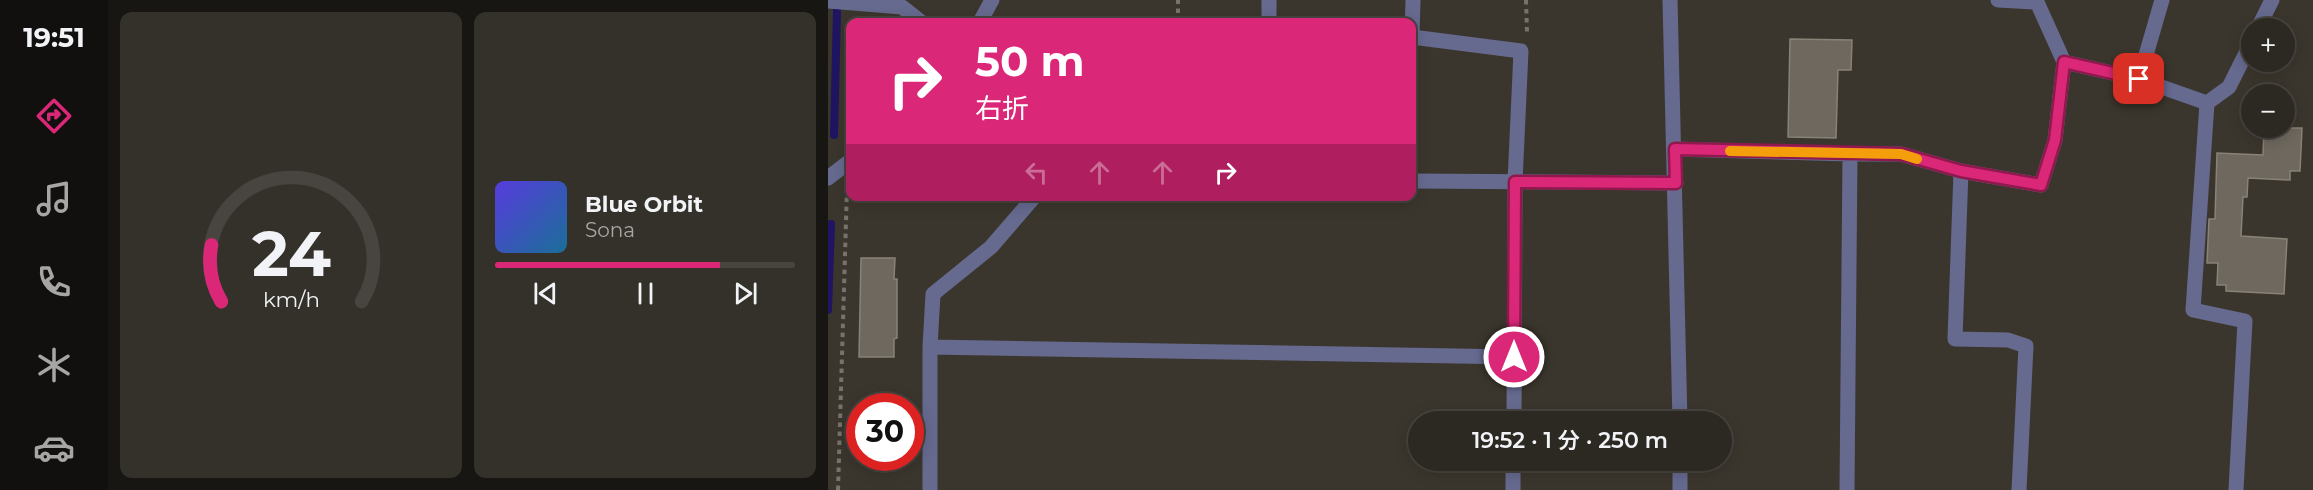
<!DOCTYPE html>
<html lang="ja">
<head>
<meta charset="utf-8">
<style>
	:root { --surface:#2c2822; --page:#34302a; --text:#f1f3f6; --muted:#a6a6a5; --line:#484440; --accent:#db2777 }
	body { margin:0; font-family:Montserrat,"Noto Sans JP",sans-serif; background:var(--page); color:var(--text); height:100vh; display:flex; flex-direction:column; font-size:22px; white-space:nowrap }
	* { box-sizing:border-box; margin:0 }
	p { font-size:20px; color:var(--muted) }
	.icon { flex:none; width:33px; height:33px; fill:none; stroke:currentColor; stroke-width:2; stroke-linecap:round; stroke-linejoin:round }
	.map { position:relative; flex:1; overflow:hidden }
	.sheet { display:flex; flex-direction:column; gap:12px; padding:12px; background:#181613; width:720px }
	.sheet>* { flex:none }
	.guide { position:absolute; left:18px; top:18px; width:570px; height:183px; border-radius:12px; box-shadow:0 3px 15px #0003,0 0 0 2px var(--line); background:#db2777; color:#fff; overflow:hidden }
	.tools { position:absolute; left:1413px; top:18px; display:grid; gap:12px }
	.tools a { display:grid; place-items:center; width:54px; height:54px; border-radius:50%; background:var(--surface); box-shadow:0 3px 15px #0003,0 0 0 2px var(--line); font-size:30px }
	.speed { position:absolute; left:18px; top:393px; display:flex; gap:12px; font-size:30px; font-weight:700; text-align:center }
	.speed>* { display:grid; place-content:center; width:78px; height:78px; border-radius:50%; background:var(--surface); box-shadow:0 3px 15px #0003,0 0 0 2px var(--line); line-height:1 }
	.speed .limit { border:9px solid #d22; background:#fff; color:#111 }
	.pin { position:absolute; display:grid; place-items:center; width:51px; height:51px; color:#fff; margin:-26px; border-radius:12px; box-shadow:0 3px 9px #0006 }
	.me { position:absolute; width:66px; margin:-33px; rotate:0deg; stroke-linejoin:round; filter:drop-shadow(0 0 4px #0008) }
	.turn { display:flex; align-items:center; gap:21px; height:126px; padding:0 30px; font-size:27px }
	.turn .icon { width:78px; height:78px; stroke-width:2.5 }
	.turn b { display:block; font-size:42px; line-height:51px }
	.lanes { display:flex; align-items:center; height:57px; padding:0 30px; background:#0003; justify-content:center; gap:30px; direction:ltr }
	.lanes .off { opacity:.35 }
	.sheet .card { flex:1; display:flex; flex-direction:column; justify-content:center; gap:9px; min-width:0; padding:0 21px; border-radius:12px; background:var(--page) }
	.sheet .dial { align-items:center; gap:0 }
	.dial svg { height:156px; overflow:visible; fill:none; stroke:var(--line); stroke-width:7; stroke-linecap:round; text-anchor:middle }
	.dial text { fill:var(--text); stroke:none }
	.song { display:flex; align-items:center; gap:18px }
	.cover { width:72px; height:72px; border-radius:9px; background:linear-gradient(135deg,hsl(250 70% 55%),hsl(200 70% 35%)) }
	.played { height:6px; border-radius:3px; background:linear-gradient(90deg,var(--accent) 75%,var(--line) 75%) }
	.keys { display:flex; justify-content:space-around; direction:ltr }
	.sheet .tiles { flex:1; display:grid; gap:12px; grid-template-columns:repeat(2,1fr) }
	.trip { position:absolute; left:580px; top:411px; width:324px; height:60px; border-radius:30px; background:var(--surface); box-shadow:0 3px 15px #0003,0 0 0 2px var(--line); font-weight:600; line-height:60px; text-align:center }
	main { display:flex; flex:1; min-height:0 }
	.menu { display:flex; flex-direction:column; width:108px; justify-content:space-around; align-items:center; background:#12100e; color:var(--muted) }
	.menu .icon { width:42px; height:42px }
	.menu .selected { color:var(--accent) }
	.menu b { font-size:27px; color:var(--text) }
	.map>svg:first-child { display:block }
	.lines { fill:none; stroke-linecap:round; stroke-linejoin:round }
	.stream { stroke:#1f1562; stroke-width:8 }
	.building { fill:#6e685e; stroke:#888277; stroke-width:1.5 }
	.path { stroke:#77726a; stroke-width:4; stroke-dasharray:4.5 4.5; stroke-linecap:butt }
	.minor { stroke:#666a8f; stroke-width:15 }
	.tertiary { stroke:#666a8f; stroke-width:15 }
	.route-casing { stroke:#8e194d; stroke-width:15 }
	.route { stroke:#db2777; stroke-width:10 }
	.slow { stroke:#f59e0b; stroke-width:10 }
</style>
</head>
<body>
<main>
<nav class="menu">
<b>19:51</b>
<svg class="icon selected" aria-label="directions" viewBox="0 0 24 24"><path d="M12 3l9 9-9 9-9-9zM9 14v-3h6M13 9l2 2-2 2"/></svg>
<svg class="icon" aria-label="music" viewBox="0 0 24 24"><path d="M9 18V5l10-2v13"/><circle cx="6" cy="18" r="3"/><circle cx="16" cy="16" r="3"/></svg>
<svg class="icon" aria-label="phone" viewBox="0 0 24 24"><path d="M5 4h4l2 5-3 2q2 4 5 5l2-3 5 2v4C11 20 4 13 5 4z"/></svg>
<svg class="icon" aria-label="climate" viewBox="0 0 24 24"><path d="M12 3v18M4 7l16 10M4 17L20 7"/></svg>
<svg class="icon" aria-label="car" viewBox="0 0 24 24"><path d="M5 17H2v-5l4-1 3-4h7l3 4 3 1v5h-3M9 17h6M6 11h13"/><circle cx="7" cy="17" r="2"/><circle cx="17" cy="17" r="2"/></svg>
</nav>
<section class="sheet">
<div class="tiles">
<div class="card dial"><svg viewBox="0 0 100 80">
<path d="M14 69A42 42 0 1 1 86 69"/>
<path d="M14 69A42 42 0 0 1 9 40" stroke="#db2777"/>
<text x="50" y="56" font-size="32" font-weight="700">24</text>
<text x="50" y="72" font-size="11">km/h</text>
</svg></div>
<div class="card">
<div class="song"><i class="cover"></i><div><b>Blue Orbit</b><p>Sona</p></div></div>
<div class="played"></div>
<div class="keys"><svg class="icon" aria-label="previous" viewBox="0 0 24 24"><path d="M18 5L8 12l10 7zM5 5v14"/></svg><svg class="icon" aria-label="pause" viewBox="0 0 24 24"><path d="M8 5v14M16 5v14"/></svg><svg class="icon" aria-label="next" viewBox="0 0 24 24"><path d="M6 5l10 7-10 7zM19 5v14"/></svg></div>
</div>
</div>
</section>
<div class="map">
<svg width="1485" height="490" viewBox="0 0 1485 490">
	<rect width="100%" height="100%" fill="#3b362d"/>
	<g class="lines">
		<path class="stream" d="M6,135l3,-124
			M0,310l3,-86"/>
	</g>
	<path class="building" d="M962,39l62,1 -1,30h-13l-2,68 -48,-1z
		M1436,128h38l-2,43h-10v9l-42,-2 -1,19h-4l-2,39 46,3 -3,55 -58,-3v-6h-9l1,-22h-11l2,-44h6l2,-66 46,2z
		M33,258h34l-1,21h3v59l-3,1v18h-35z"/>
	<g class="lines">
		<path class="path" d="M698,0l1,32
			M350,22v-22
			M20,144l2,-84
			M10,490l9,-302"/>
		<path class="minor" d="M441,0v22
			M1170,0l38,2
			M1208,0l28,62 75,17 68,24 -14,207 52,11 -9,169
			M0,1l74,6 19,15
			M1430,28l14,-28
			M584,37l109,14 -6,131 -1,240
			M584,37l1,-37
			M1311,79l23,-79
			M1379,103l22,-16 23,-46
			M847,149l175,5 -3,336
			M1022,154h51l60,17 80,14 14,-45 9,-78
			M1133,171l-6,168 53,1 18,6 -7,144
			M584,181l264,2
			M102,347l584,10
			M102,490v-143l3,-53 58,-47 44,-51
			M685,490v-30"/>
		<path class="tertiary" d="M842,0l10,422
			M152,22l12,-22
			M0,178l22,-17
			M852,490v-30"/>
	</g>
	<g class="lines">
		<g class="route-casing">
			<path id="route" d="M686,357l1,-175 161,1 -1,-34 226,5 60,17 80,14 14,-45 9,-78 75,17"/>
		</g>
		<use href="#route" class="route"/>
		<path class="slow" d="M902,151l171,3 16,5"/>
	</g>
</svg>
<div class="tools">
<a>+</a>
<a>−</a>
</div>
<div class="speed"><div class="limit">30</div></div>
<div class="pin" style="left:1311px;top:79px;background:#d93025"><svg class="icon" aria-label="arrive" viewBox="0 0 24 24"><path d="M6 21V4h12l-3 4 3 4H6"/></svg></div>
<svg class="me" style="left:686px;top:357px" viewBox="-20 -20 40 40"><circle r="17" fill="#db2777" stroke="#fff" stroke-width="3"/><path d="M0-11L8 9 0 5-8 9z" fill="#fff"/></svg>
<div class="trip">19:52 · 1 分 · 250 m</div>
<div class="guide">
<div class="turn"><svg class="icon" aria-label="right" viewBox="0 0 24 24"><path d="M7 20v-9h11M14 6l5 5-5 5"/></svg><div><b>50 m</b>右折</div></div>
<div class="lanes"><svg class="icon off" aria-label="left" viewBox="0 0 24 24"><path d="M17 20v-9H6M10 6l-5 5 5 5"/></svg><svg class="icon off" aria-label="ahead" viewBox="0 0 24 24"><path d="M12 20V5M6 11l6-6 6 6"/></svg><svg class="icon off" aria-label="ahead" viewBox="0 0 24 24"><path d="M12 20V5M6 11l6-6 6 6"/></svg><svg class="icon" aria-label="right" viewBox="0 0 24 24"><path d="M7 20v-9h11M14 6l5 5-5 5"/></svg></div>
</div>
</div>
</main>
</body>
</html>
